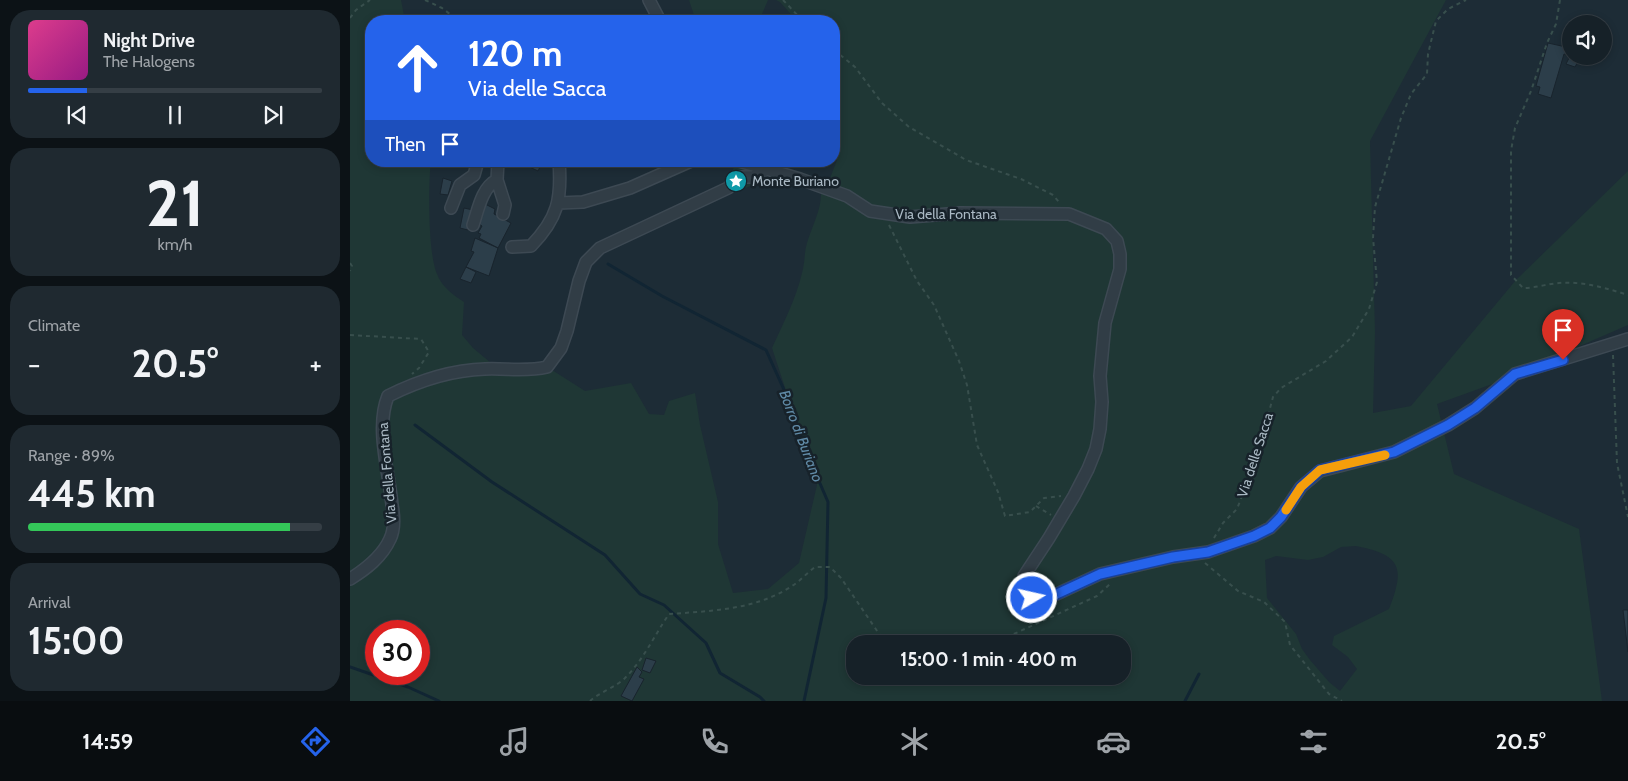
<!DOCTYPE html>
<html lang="en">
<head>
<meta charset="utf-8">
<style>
	:root { --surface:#162128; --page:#1f2930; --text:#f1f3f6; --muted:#9ea3a8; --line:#353e45; --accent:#2563eb }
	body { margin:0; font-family:Cabin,sans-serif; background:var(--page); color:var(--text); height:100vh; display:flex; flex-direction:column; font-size:19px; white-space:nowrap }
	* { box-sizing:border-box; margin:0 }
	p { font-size:16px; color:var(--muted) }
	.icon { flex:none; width:28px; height:28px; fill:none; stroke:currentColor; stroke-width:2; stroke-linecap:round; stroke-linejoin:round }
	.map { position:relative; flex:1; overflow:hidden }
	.side { display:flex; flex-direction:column; gap:10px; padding:10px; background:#0c1216; width:350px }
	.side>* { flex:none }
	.top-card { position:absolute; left:15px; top:15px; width:475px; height:152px; border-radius:20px; box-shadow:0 2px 8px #0003,0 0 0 1px var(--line); background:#2563eb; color:#fff; overflow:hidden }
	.tools { position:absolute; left:1212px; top:15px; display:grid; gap:10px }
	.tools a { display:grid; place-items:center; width:50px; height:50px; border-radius:50%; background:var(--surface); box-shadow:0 2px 8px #0003,0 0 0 1px var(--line); font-size:25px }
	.speed { position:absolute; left:15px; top:620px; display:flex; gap:10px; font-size:25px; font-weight:700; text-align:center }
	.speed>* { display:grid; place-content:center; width:65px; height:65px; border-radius:50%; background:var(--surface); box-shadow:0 2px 8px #0003,0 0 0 1px var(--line); line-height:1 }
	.speed .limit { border:8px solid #d22; background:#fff; color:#111 }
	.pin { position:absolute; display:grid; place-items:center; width:42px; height:42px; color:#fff; margin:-51px -21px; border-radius:50% 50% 50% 0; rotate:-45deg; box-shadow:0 0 5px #0007 }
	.pin .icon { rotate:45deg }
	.me { position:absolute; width:55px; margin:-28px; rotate:81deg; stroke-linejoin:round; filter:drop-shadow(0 0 4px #0008) }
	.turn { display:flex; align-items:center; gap:18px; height:105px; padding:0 20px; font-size:22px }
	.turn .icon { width:65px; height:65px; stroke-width:2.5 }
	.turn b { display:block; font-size:35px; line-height:42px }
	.then { display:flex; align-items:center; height:48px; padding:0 20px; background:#0003; gap:10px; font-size:19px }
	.big { font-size:38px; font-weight:700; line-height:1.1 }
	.side .tile { flex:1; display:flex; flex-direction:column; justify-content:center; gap:8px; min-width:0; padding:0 18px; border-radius:20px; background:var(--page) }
	.side .dial { align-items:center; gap:0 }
	.dial b { font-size:65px; line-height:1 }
	.song { display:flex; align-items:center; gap:15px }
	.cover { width:60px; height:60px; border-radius:8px; background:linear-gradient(135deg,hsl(330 70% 55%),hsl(310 70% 35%)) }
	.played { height:5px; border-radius:2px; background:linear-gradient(90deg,var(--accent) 20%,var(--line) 20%) }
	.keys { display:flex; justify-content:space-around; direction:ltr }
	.heat { display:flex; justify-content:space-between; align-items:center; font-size:28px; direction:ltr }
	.charge { height:8px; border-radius:4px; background:linear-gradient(90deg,#34c759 89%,var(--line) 0) }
	.trip { position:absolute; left:496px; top:635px; width:285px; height:50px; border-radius:20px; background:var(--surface); box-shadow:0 2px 8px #0003,0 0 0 1px var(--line); font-weight:700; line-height:50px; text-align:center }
	.dock { display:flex; height:80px; justify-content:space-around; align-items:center; background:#090d10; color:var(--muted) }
	.dock .icon { width:35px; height:35px }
	.dock .selected { color:var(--accent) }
	.dock b { font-size:22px; color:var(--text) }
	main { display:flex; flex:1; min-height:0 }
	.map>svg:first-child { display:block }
	.green { fill:#1f3735; fill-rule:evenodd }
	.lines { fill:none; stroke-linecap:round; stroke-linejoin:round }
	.stream { stroke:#112533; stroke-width:3 }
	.building { fill:#2c3e4a; stroke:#19242d }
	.minor-casing { stroke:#3d4953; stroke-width:14 }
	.path { stroke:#384f4d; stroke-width:2; stroke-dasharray:4 4; stroke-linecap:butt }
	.minor { stroke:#313d46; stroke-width:11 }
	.route-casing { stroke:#184099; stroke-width:12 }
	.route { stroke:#2563eb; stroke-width:9 }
	.slow { stroke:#f59e0b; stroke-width:9 }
	.labels { text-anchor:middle; stroke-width:5; stroke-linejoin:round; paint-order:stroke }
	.poi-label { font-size:14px; fill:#aab9c4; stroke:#17222a; text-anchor:start }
	.street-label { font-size:14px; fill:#aab9c4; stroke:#17222a }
	.water-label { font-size:15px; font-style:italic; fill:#608aa6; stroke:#17222a }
</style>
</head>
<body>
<main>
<section class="side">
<div class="tile">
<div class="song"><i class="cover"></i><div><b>Night Drive</b><p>The Halogens</p></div></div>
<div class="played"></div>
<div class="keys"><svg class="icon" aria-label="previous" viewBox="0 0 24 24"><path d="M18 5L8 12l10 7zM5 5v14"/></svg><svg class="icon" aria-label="pause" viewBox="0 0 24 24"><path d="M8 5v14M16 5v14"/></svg><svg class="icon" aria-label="next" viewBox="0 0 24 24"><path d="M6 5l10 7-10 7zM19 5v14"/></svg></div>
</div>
<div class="tile dial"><b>21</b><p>km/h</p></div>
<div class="tile"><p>Climate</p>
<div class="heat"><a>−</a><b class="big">20.5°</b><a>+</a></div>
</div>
<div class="tile"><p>Range · 89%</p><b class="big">445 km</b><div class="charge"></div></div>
<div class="tile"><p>Arrival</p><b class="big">15:00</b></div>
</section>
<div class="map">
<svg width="1278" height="701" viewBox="0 0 1278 701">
	<rect width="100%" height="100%" fill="#1d2c36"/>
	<path class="green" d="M0,0h51l4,21h-34v140h60c-3,24 -3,93 6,113 5,13 16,21 27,28l-2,33 11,13 24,20c26,-2 42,2 60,-20l38,-99 26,-18 98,-43 8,-6 7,-15 -10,-6h35l70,20 8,-21 -3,-5v-134h-37l-17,-19 -4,-2h670l-76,141 5,191 -2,81 38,-7 105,-126 112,-109v154l-133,58 -58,21 17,70 125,55 23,172h-1252zM424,175l47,16c1,18 -9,35 -14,52 -3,10 -2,20 -5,30 -6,26 -19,51 -30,75l45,137 -18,78 -31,26 -35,4 -15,-49v-42l-18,-77 -5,-32 -26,8 -5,14 -15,-1 -18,-31 -46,8 -33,-21 42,-114 143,-70 9,2zM1006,546c46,9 49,22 33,63l-55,27 -2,9 16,12 9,12 -17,22 -11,-9 -19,-22 -8,-11 -6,-15 -29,-36 -2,-38 11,-4 32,4 15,-3 18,-10zM26,631h43v43h-43zM505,644h267v32h-267z
		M339,0h79l-9,21h-63z"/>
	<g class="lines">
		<path class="stream" d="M258,264l54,32 104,54 24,53 13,41 25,58 -2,96 -22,103
			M65,425l77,57 113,73 35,39 24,11 42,38 14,30 40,24 4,4
			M0,667l58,20 31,14
			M835,701l14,-27"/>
	</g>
	<path class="building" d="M1198,43l18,4 2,-4 3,2v11h10l-6,11 -9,-3 4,-8 -6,-2 -13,44 -13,-4 2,-7 -4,-1z
		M172,161h21l-5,10 -17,-8z
		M93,178l9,3 -4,14 -8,-1z
		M135,204l10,5 -1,5 17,9 -13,25 -19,-10 2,-4 -3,-1 4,-7 -4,-3z
		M114,208l9,2 -5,20 -8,-2z
		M125,238l23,10 -9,28 -23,-9 8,-15 -3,-1z
		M116,267l10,5 -5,11 -11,-4z
		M1273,610h5v42z
		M296,658l10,3 -6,12 -8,-3z
		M287,667l5,5 -3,5 5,2 -12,22 -11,-5z"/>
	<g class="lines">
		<g class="minor-casing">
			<path id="minor" d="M299,0l11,21
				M148,161l-1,19 8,25 -2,9
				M389,161l61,18 47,17 23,15 40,6 50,-4 109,1 37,15 11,12 3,13v15l-15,54 -5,53 2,26 -2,27 -4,20 -8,20 -14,27 -25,42 -25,38 1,16 7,6 14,1 54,-25 73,-17 35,-5 46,-16 16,-8 11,-11 20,-30 19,-16 74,-19 54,-27 27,-17 40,-34 113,-35
				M209,203l24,-1 47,-14 61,-27
				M101,208l9,-23 14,-10 4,-14
				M123,225c5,-15 9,-38 24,-45
				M162,247l19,-1c27,-28 31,-47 28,-85
				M0,579c16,-10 32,-22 40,-40 5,-10 4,-23 2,-34 -3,-34 -17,-77 -4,-109 30,-15 63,-26 97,-27 21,-1 41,3 62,-2l14,-19 6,-17 12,-50 7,-19 14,-14 128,-60 11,-11h14l14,-8"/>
		</g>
		<path class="path" d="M75,0l17,8 17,13
			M433,0l20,21
			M1210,0l-4,24 -9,19 -16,48 -16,37 -4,23v124l12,13c12,0 24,-4 36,-5 23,-2 47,5 69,12
			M0,18l6,-8 14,-10
			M484,50l21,17 27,36 27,24 57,33 55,19 32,16 6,7
			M539,225l28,56 17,24 25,56 8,24 10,60 21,47 7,24 25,-4 14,-14 17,-2
			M0,263l2,3 -2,5
			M0,335l71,4 8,13 -10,16 -7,6
			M1263,355l4,108 11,54
			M686,506l15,9
			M864,538l9,-15 14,-14 20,-52 16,-60 8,-9 45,-27 26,-24 17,-28 8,-27 -4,-44 2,-31 26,-89 10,-24 16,-20 1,-20 8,-33 12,-12 18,-9
			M855,563l33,28 26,11 21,20 5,23 39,49 13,7
			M642,644l105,-48 14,-13
			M240,701c10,-9 26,-14 35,-23 19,-19 29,-42 44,-64 41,-3 87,-4 123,-28 8,-5 15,-13 23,-19h15l11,11 45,66"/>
		<use href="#minor" class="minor"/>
	</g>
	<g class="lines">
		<g class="route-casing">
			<path id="route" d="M682,598l14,1 54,-25 73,-17 35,-5 46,-16 16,-8 11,-11 20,-30 19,-17 74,-18 54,-27 27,-17 40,-34 48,-14"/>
		</g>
		<use href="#route" class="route"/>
		<path class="slow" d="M936,510l15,-23 19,-17 65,-15"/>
	</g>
	<defs>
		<g id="sight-disc" transform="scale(1.125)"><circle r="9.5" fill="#0f9aa8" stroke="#17222a"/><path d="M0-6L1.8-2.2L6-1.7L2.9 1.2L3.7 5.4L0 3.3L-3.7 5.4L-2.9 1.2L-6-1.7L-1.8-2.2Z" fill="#fff"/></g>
	</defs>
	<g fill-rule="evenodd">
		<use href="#sight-disc" x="386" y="181"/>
	</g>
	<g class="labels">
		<g class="poi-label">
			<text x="402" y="186">Monte Buriano</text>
		</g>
		<g class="street-label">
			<text x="596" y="219">Via della Fontana</text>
			<text transform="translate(905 455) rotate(-72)" y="5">Via delle Sacca</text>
			<text transform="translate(37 473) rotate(-95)" y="5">Via della Fontana</text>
		</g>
		<g class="water-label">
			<text transform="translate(451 436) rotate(69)" y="5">Borro di Buriano</text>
		</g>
	</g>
</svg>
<div class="tools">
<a><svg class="icon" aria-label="sound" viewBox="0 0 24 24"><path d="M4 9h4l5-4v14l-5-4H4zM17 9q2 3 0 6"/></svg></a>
</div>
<div class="speed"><div class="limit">30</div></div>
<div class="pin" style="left:1213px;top:360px;background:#d93025"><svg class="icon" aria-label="arrive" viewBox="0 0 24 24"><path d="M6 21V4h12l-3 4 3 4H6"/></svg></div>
<svg class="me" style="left:682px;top:598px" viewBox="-20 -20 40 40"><circle r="17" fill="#2563eb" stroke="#fff" stroke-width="3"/><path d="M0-11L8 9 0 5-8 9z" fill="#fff"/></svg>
<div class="trip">15:00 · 1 min · 400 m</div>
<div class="top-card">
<div class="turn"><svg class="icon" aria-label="ahead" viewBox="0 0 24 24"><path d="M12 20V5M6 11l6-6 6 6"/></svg><div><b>120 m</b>Via delle Sacca</div></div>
<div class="then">Then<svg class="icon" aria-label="arrive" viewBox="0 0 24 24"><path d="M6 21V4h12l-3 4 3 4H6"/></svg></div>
</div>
</div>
</main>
<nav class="dock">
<b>14:59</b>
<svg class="icon selected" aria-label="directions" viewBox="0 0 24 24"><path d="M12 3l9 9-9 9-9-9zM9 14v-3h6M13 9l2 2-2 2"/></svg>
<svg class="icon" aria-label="music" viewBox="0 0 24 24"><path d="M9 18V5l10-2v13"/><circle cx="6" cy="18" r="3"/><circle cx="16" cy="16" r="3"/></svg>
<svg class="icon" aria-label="phone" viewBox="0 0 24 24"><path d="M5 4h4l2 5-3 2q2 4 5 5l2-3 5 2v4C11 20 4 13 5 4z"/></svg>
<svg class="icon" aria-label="climate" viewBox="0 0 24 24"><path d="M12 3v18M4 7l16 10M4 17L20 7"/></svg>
<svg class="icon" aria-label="car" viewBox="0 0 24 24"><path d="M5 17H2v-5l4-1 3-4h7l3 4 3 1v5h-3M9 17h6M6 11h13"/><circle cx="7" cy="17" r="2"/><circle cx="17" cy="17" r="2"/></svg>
<svg class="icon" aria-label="filters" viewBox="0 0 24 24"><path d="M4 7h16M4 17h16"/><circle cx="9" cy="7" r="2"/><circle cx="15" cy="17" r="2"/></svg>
<b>20.5°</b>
</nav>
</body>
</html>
